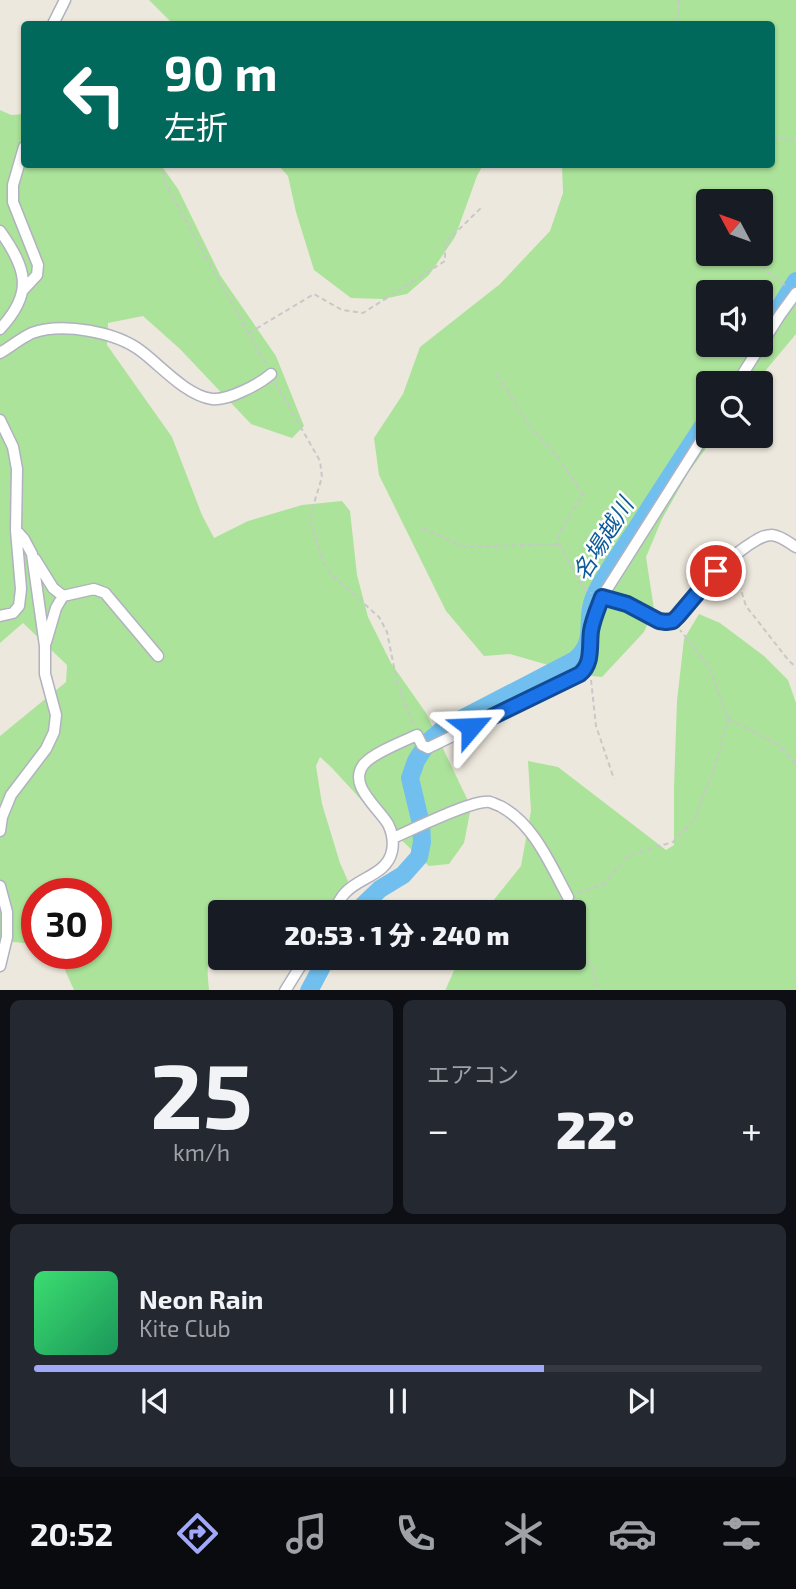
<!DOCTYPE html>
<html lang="ja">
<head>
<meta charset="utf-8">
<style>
	:root { --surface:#171b24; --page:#242831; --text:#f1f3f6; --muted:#9ea1a6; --line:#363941; --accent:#a0a8f7 }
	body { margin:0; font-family:"Exo 2","Noto Sans JP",sans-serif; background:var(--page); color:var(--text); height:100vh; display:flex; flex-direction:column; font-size:26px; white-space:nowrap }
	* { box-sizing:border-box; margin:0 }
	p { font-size:23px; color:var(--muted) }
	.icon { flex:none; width:38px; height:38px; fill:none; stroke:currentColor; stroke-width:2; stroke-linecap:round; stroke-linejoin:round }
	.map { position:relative; height:990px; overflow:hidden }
	.drawer { display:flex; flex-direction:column; gap:10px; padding:10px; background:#0d0f14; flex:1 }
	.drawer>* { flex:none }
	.guide { position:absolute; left:21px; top:21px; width:754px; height:147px; border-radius:7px; box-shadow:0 2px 5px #0004; background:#00695c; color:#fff; overflow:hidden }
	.needle { width:46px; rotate:311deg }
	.controls { position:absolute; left:696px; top:189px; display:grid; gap:14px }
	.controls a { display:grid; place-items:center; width:77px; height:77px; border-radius:7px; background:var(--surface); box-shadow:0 2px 5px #0004; font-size:35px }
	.speed { position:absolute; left:21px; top:878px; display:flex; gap:14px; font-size:35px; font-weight:700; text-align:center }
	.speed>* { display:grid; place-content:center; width:91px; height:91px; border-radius:50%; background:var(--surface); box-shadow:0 2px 5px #0004; line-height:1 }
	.speed .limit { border:10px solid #d22; background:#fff; color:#111 }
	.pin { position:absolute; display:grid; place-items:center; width:60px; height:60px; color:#fff; margin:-30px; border:4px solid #fff; border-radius:50%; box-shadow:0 2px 7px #0007 }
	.me { position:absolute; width:77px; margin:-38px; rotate:64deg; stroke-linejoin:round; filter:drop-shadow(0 0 5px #0008) }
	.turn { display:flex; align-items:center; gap:24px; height:147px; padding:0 28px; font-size:32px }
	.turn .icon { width:91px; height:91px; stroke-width:2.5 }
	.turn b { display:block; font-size:49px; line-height:60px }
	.big { font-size:52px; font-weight:800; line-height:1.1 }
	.drawer .widget { flex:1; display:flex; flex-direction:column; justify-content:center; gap:10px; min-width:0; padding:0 24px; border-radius:10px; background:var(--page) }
	.drawer .dial { align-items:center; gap:0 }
	.dial b { font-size:91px; line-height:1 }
	.song { display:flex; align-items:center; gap:21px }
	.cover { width:84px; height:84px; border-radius:10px; background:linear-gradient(135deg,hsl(140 70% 55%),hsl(150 70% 35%)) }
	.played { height:7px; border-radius:4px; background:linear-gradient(90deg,var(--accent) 70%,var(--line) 70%) }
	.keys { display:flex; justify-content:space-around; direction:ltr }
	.heat { display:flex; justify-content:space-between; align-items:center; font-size:38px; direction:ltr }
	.drawer .tiles { flex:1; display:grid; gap:10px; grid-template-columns:1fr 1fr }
	.widget:last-child { grid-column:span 2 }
	.trip { position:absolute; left:208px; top:900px; width:378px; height:70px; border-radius:7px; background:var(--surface); box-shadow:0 2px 5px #0004; font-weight:800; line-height:70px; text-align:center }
	.menu { display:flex; height:112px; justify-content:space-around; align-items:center; background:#090b0e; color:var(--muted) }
	.menu .icon { width:49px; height:49px }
	.menu .on { color:var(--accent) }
	.menu b { font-size:32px; color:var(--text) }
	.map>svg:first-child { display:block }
	.green { fill:#abe39a; fill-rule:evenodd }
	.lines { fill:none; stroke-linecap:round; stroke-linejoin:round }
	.river { stroke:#71bfee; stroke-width:18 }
	.minor-casing { stroke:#b1b2bf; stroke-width:13 }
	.path { stroke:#c8c8c8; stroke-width:2; stroke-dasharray:5 3.5; stroke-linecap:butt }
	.minor { stroke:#fff; stroke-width:10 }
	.route-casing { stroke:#114b97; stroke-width:18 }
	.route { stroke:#1a73e8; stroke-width:12 }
	.labels { text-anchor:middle; stroke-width:5; stroke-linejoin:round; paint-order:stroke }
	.water-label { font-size:23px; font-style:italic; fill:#0e5c9c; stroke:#fff }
</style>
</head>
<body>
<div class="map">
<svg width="796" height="991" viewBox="0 0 796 991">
	<rect width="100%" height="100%" fill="#ede8dd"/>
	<path class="green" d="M149,0h647v334l-41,49h-46v53h6l-27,37 -26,46 -16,38 8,52 -10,23 -42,45 -19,-2 -73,-21 -26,2 -38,-45 -67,-136 -5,-37 29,-44 17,-47 80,-63 50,-53 13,-38 -1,-28 210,-1v-140h-599zM709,201h52v53h-52zM709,292h52v53h-52z
		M0,110l11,5 13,-1v50l137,1 17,24 42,86 56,81 28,70 -12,12 -41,-14 -71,-75 -37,-33 -35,7 -1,22 65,92 30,78 12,23 34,-17 54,-16 40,-4 8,10 7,64 11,42 23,46 35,50 45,94 -7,36 -15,21 -20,2 -51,-48 -47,-51 -11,-10 -4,9 6,38 18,59 8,18 -12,23 -13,8h-103v29c-15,18 -13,27 -11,49h-135l-14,-31 -5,-5h41v-60h-59v50l-37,-3v-205l66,-54 1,-17 -44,-42 -23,20z
		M278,165h205l-6,11 -22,61 -26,38 -22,19 -24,5 -32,-1 -37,-28 -18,-58 -8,-36z
		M699,614l21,9 44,33 24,24 8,23v287l-351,1 15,-34h114v-45h-90l37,-46 10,-55 -3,-50 30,6 108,83 8,-5v-58l3,-86 7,-62z"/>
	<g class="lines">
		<path class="river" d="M770,323l26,-42
			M356,912l24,-23 23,-14 16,-18 3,-15 -1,-18 -11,-46 6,-17 12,-19 16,-14 131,-68c24,-21 8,-38 20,-65 10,-22 26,-43 40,-64 24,-38 49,-76 74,-114
			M309,991l18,-34"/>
		<g class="minor-casing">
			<path id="minor" d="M53,24l12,-24
				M0,231c27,38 34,62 0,98
				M23,290l14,-15 1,-10 -25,-63v-17l11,-38
				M0,353c10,-6 21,-15 32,-20 31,-11 84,-1 109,18 20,15 46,45 71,48 11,1 22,-4 31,-8 11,-5 19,-9 28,-17
				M737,383l43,-68 16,-22
				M0,420l13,27 4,22 -1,61 5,59 -2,17 -6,7 -13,3
				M35,559l18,29 10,8 31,-7 11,4 53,63
				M602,597l25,7 32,17 7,1 7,-1 5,-5c21,-26 41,-51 69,-70 8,-5 15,-11 25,-11 9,1 16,7 24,12
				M46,642l10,-34 7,-12
				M0,831l2,-14 9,-22 35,-46 8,-17 2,-17 -11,-41v-28l-13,-92 -8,-15 -8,-9
				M393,838c19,-8 80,-39 97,-36 1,0 9,4 10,4 34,18 50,58 68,91
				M0,886l7,26v25l-7,29
				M333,912c4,-6 7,-14 12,-19 14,-16 42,-18 47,-42 2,-10 0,-19 -4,-27 -10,-17 -41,-39 -24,-60 9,-11 40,-23 53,-29l5,10 6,3 152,-74 5,-5 4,-6 3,-34 10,-32 107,-169
				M285,991l21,-34"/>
		</g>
		<path class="path" d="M677,22l2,-22
			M772,138l24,2
			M161,164l5,21 100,180
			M754,261l32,25
			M249,333l65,-39 28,16 21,3 82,-52v-18l37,-36
			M497,374l30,49 32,36 24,36 -24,38v11l23,42 9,7
			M275,382l45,79 2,16 -10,33 -1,12 12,40 9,13 47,42 8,15 10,50 16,42
			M422,528l42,19 94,-3
			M734,568l12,38 43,55 7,6
			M591,680l5,46 18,53
			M729,719l48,25 19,19
			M578,893l25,-8 26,-30 44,-13 22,-24 23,-61 10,-39 -20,-53 -28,-35
			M574,928l17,37 6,20 6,6"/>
		<use href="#minor" class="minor"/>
	</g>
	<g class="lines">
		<g class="route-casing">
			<path id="route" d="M471,727l109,-53c13,-11 9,-27 11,-43 2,-12 7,-23 11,-34l25,7 32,17 7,1 7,-1 5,-5 38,-45"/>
		</g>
		<use href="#route" class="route"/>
	</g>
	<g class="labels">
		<g class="water-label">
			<text transform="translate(603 539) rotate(-58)" y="8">名場越川</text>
		</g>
	</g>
</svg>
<div class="controls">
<a><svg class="needle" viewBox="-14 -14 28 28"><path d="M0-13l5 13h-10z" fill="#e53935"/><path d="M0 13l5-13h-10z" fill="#9ea1a6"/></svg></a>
<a><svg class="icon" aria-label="sound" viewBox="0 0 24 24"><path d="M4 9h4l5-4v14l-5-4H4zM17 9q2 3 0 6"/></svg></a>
<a><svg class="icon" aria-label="search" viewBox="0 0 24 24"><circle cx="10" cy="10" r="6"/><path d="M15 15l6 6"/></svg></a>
</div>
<div class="speed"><div class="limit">30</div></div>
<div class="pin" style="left:716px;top:571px;background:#d93025"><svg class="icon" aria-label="arrive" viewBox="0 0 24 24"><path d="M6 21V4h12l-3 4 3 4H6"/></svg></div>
<svg class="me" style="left:471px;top:727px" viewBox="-20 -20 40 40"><path d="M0-17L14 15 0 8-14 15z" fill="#1a73e8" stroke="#fff" stroke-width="4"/></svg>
<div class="trip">20:53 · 1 分 · 240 m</div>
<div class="guide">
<div class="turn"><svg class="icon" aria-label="left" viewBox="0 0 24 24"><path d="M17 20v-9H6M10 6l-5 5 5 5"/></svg><div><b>90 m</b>左折</div></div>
</div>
</div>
<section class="drawer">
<div class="tiles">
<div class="widget dial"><b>25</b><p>km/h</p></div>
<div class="widget"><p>エアコン</p>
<div class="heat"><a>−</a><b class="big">22°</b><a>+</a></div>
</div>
<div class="widget">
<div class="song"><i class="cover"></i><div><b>Neon Rain</b><p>Kite Club</p></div></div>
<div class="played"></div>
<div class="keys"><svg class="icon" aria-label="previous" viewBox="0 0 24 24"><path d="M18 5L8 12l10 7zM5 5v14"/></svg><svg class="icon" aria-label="pause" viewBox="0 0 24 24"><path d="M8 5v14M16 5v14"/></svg><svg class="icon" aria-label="next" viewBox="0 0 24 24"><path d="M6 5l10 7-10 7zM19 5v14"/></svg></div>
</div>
</div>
</section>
<nav class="menu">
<b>20:52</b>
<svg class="icon on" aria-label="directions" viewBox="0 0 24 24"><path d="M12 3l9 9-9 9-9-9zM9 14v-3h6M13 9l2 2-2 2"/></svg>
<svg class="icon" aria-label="music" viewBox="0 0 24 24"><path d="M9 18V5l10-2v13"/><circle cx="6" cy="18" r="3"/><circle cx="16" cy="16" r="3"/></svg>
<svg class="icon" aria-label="phone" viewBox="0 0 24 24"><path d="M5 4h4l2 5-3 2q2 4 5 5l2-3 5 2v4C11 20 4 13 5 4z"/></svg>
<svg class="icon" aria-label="climate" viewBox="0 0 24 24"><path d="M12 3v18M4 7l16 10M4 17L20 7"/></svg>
<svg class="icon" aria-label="car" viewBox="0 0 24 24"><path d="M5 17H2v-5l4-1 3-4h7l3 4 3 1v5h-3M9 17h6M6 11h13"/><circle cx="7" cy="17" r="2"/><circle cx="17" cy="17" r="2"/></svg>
<svg class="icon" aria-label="filters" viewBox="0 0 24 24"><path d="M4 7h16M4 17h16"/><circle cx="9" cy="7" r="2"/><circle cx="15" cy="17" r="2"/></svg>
</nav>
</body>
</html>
